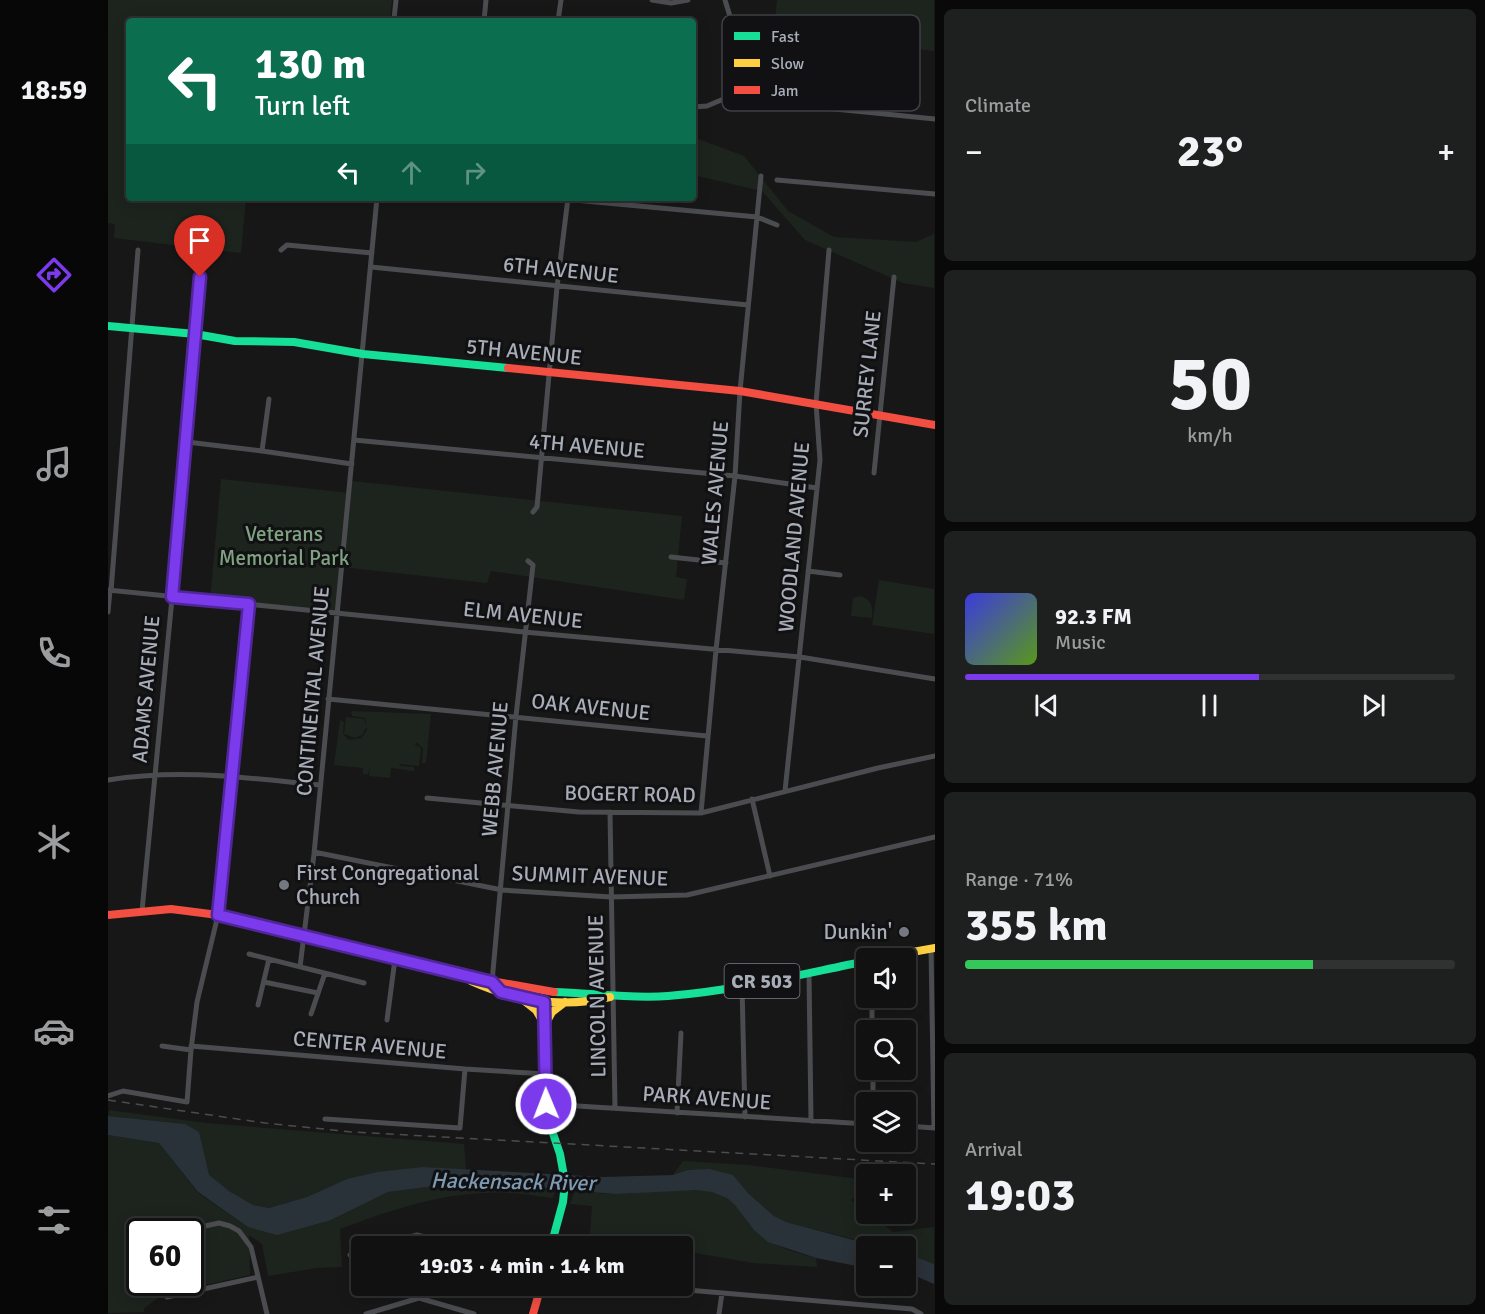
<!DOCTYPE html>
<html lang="en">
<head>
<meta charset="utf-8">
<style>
	:root { --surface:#111; --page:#1e1f1f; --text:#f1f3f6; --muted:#9c9d9f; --line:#303131; --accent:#7c3aed }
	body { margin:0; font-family:Signika,sans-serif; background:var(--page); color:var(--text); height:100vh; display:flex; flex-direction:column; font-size:22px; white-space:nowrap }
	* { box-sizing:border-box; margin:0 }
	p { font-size:20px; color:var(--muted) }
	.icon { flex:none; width:33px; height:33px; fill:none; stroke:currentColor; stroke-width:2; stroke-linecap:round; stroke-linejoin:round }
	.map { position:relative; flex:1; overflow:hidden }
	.details { display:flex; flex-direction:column; gap:9px; padding:9px; background:#090909; width:550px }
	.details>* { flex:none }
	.top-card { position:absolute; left:18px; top:18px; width:570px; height:183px; border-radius:6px; box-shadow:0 3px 15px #0003,0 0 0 2px var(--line); background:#0b6e4f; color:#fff; overflow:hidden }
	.tools { position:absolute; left:748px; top:948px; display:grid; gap:12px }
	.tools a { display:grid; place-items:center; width:60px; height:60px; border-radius:6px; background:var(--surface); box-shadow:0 3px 15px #0003,0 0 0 2px var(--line); font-size:30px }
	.speed { position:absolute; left:18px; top:1218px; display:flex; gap:12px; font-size:30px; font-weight:700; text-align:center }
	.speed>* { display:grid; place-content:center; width:78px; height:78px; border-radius:50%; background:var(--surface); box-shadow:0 3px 15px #0003,0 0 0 2px var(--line); line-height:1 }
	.speed .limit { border:3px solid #111; border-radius:9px; background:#fff; color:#111 }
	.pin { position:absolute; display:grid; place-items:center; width:51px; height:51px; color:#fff; margin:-62px -26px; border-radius:50% 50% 50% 0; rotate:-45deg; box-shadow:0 0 6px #0007 }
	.pin .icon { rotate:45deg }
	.me { position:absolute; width:66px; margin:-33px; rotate:359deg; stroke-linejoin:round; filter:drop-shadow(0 0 4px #0008) }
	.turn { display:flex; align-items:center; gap:21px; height:126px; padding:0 30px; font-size:27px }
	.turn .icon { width:78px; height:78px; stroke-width:2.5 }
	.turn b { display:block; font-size:42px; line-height:51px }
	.lanes { display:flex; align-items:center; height:57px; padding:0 30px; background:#0003; justify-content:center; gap:30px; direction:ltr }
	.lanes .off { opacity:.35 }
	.big { font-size:45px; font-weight:700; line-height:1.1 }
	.details .widget { flex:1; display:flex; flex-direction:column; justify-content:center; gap:9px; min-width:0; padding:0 21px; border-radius:9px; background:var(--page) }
	.details .dial { align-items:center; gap:0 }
	.dial b { font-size:78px; line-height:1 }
	.song { display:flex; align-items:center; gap:18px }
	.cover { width:72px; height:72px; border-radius:9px; background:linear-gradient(135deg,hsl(240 70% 55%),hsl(90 70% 35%)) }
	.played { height:6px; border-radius:3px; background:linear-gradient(90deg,var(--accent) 60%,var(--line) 60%) }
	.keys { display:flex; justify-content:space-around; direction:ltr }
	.heat { display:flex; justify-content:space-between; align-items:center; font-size:33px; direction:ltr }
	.charge { height:9px; border-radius:4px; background:linear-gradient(90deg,#34c759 71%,var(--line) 0) }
	.trip { position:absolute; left:243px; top:1236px; width:342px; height:60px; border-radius:6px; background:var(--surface); box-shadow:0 3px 15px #0003,0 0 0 2px var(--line); font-weight:700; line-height:60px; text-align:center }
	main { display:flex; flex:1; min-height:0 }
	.dock { display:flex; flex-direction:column; width:108px; justify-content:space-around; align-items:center; background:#070707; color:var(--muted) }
	.dock .icon { width:42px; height:42px }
	.dock .on { color:var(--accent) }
	.dock b { font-size:27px; color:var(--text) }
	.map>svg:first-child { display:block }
	.green { fill:#1d241e; fill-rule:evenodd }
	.water { fill:#2a3239 }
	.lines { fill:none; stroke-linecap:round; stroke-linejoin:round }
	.street { stroke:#4b4c50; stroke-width:5 }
	.fast { stroke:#16e098; stroke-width:8 }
	.slow { stroke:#ffcf43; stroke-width:8 }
	.jam { stroke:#f24e42; stroke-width:8 }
	.rail { stroke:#4b4c4f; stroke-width:1.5; stroke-dasharray:8 6; stroke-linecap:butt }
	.route-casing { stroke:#51269a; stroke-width:15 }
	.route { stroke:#7c3aed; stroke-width:10 }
	.poi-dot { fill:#757880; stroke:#111113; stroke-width:2 }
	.labels { text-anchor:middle; stroke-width:6; stroke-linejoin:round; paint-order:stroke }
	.shield { fill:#111113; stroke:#7b7e86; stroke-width:1.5 }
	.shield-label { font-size:20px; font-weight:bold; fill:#a8adb8 }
	.street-label { font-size:21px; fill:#a8adb8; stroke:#111113 }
	.park-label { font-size:21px; fill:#7fa381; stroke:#111113 }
	.poi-label { font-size:21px; fill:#a8adb8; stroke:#111113; text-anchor:start }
	.water-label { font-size:22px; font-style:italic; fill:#7f9bb3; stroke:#111113 }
	.key { fill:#111113; stroke:#3e4045; stroke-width:1.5 }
	.key-label { font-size:16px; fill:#a8adb8 }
</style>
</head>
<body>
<main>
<nav class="dock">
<b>18:59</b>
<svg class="icon on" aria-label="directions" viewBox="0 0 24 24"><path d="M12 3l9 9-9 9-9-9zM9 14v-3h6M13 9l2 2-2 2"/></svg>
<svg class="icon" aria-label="music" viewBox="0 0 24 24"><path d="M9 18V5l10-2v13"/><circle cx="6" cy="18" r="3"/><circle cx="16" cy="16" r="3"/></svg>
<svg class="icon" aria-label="phone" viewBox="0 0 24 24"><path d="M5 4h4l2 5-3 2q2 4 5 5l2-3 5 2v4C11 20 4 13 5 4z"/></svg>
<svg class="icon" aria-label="climate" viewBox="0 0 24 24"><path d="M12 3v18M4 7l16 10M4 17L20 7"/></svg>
<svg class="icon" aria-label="car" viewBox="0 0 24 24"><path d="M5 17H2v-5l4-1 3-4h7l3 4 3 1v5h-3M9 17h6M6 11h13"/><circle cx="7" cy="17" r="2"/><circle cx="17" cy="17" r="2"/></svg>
<svg class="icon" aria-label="filters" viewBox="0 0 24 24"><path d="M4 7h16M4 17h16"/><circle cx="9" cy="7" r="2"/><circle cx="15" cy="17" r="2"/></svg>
</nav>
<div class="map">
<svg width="827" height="1314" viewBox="0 0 827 1314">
	<rect width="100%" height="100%" fill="#171717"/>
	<path class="green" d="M0,0h284l-2,21h-261v177h117l-5,55 -127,-15 1,-14 -7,-1z
		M669,0h157v51l-46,-5 -1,11 -73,-5 -11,-27 -16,12 -5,66 -15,1z
		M585,137l51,19 44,55 46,26 82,5 18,-8v54l-31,-5 -98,-43 -43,-49 -69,-16z
		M113,479l129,14 1,-12 331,35 -6,61 11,2 -3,21 -193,-29 -4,12 -145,-16 -4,45 -128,-11z
		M771,580l55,9v45l-62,-9z
		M753,596c11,4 12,12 11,22l-21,-2 2,-18z
		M243,711l80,3 -5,49h-4l1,-15 -6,-5 -3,1 7,4 -2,18 -20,-2 1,2 14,1v4l-23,-3 -1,10 -21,-2 1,-9 -2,7h-5v-6l-29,-3 6,-45 4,2 -1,12 6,6 12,-2 6,-8 -1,-2 -4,7 -7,3 -11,-4 2,-17 18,2 3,8 -2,-9 -13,-2z
		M1,1110l97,13 258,21 2,26 -43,-3 -76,12 -40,18 -38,11 -16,-3 -24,-14 -21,-16 -23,-51 -77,-8z
		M0,1135l51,8 39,50 50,34 83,-7 57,-28 54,-7h63l50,4 -2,9c-23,-3 -46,-7 -69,-5 -49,2 -99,19 -144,36l2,38 -25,1 -49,8 -6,-32 -13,-9 1,40 -86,19 -20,14v4l-36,1zM32,1232h50v50h-50z
		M575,1161l65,4 119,15v8l-16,12 42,32 41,-5v37l-28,-11v-7l-37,-1 -16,-6 -67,-17 -12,-6 -26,-23 -15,-18h-60z
		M467,1190c14,2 28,4 42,4 32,0 81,-13 110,4 12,7 17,21 27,31 16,17 40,23 62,29l1,9 -64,-4 -70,-12 -1,-5h-93l3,-40 -22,-2z"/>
	<path class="water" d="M0,1116l77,8 14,8 10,43 20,16 24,14 16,3 38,-11 40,-18 31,-7 45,-5 180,10 70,-2 15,-5 21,-1 24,6 15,18 26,23 12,6 90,24h-9v22l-51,-10 -48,-16 -14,-12 -19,-25 -8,-7 -15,-6 -16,-2 -80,4 -111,-9h-63l-54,7 -57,28 -54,15 -29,-8 -50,-35 -39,-49 -51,-8z
		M798,1253l28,11v20l-16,-7 -12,-2z"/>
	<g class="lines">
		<path class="street" d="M544,0l19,3 17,-3
			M617,0l7,23 -6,75
			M286,18l23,3
			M286,19l2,-19
			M376,21l2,-21
			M450,21l3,-21
			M677,104l150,15
			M585,107l14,-1 19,-8 43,5
			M669,180l158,14
			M445,198l204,19 20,8
			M173,250l6,-5 85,8
			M263,267l377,38
			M246,440l381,36 82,12
			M79,442l75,9 90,13
			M154,451l7,-52
			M766,473l20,-196
			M425,512l4,-5 20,-220 11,-89
			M563,557l55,6
			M700,571l32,4
			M0,590l416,42 276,25 135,22
			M3,591l27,-341
			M0,612l2,-22
			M220,699l379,37
			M0,780c73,-12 139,-2 212,5
			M677,791l35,-331 -4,-57 13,-153
			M319,798l152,14 122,1 177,-45 57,-12
			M644,799l18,77
			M502,812l5,296
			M593,813l15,-163 19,-174 5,-85 21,-215
			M206,852l188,38 109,7 76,-2 248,-58
			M34,911l45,-469 14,-187
			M823,948l3,180
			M141,954l115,29
			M192,967l14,-113 63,-656
			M701,973l2,148
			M156,982l54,11
			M384,982l24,-266 17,-151 -5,-4
			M634,985l3,132
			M764,998v32
			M150,1005l11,-46
			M203,1014l14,-41
			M279,1020l8,-61
			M54,1046l29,4
			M83,1046l274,23 80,5
			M765,1070v32
			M0,1096l15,-5 64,11 4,-52 6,-48 21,-87 30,-310
			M437,1104l322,20
			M569,1113l4,-80
			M217,1119l135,9 5,-59
			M798,1126l29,2
			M70,1232l41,-9 11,3 9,5 12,16 16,67
			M270,1246l39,-11 45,11
			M242,1255l12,-3
			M532,1286l272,23 9,5
			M59,1297l91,-20
			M258,1314l53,-16 55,16
			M611,1314l3,-21"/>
		<path class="fast" d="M0,326l87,8 40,7 59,1 69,12 145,14
			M446,992c38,1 76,7 114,4 67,-5 134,-22 199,-35
			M436,1002l2,111 14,41 5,28 -2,20 -12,44"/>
		<path class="slow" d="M771,958l56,-10
			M363,981c45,20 91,28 139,16
			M414,999l14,11 7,12
			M438,1023l6,-11 13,-10"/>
		<path class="jam" d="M400,368l232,23 195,34
			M0,915l63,-6 47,6 240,60 96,17
			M425,1314l8,-28"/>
		<path class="rail" d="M0,1100l157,23 87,9 583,32"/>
	</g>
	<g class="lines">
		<g class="route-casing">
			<path id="route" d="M92,277l-28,320 77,7 -31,311 274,67 9,10 43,10 2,102"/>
		</g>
		<use href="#route" class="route"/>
	</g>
	<g class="poi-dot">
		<circle cx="176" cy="885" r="6"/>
		<circle cx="796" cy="932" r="6"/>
	</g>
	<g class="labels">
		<rect class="shield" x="616.5" y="964" width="75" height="34" rx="4.5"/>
		<g class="shield-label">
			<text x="654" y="988">CR 503</text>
		</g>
		<g class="street-label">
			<text transform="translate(453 270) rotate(6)" y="7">6TH AVENUE</text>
			<text transform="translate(416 352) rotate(6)" y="7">5TH AVENUE</text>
			<text transform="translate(759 374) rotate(-84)" y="7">SURREY LANE</text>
			<text transform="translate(479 446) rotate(5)" y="7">4TH AVENUE</text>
			<text transform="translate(607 493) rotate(-85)" y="7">WALES AVENUE</text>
			<text transform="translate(686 537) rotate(-85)" y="7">WOODLAND AVENUE</text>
			<text transform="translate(415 615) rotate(6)" y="7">ELM AVENUE</text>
			<text transform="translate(38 689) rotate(-85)" y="7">ADAMS AVENUE</text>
			<text transform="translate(205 691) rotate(-85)" y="7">CONTINENTAL AVENUE</text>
			<text transform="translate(483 707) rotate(6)" y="7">OAK AVENUE</text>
			<text transform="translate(387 769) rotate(-85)" y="7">WEBB AVENUE</text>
			<text transform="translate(522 794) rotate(1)" y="7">BOGERT ROAD</text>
			<text transform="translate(482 876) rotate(2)" y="7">SUMMIT AVENUE</text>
			<text transform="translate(489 996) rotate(-91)" y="7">LINCOLN AVENUE</text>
			<text transform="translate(262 1045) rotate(5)" y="7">CENTER AVENUE</text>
			<text transform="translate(599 1098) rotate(4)" y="7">PARK AVENUE</text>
		</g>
		<g class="park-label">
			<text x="176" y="541">Veterans<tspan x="176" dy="24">Memorial Park</tspan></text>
		</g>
		<g class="poi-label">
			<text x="188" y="880">First Congregational<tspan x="188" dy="24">Church</tspan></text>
			<text x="784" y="939" text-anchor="end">Dunkin'</text>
		</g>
		<g class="water-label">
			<text transform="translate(405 1181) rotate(1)" y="8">Hackensack River</text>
		</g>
	</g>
	<rect x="614" y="15" width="198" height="96" rx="9" class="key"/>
	<rect x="626" y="32" width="26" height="8" fill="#16e098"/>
	<rect x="626" y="59" width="26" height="8" fill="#ffcf43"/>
	<rect x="626" y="86" width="26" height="8" fill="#f24e42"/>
	<g class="key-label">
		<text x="663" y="42">Fast</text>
		<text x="663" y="69">Slow</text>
		<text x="663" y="96">Jam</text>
	</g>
</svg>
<div class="tools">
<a><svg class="icon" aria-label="sound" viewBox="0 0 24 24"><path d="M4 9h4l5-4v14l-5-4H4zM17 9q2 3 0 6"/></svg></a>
<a><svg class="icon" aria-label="search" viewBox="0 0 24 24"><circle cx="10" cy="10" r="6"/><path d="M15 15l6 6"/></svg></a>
<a><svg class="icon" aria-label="layers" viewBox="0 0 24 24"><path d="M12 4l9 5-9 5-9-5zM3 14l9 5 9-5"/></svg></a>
<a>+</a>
<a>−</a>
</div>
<div class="speed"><div class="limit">60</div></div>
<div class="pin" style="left:92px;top:277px;background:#d93025"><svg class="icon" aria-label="arrive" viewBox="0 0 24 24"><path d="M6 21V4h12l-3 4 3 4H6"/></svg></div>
<svg class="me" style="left:438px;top:1104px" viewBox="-20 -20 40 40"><circle r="17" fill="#7c3aed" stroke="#fff" stroke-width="3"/><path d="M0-11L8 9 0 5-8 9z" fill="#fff"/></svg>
<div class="trip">19:03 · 4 min · 1.4 km</div>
<div class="top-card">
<div class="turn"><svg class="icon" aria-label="left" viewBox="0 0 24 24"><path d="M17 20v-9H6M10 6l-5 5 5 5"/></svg><div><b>130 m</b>Turn left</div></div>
<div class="lanes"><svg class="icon" aria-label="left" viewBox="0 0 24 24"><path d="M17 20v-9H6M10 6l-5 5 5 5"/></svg><svg class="icon off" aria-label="ahead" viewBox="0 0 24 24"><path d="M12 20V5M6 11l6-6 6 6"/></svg><svg class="icon off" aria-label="right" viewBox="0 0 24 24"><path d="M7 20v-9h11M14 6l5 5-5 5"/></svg></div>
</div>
</div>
<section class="details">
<div class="widget"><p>Climate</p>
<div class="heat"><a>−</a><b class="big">23°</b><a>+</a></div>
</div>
<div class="widget dial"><b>50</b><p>km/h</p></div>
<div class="widget">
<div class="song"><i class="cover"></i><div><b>92.3 FM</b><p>Music</p></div></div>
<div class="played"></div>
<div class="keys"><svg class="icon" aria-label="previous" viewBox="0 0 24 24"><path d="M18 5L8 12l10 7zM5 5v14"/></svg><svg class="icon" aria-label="pause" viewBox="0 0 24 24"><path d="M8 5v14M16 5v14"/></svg><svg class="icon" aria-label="next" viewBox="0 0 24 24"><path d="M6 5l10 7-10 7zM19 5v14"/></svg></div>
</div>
<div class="widget"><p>Range · 71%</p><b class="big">355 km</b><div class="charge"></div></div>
<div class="widget"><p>Arrival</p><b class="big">19:03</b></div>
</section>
</main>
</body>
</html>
